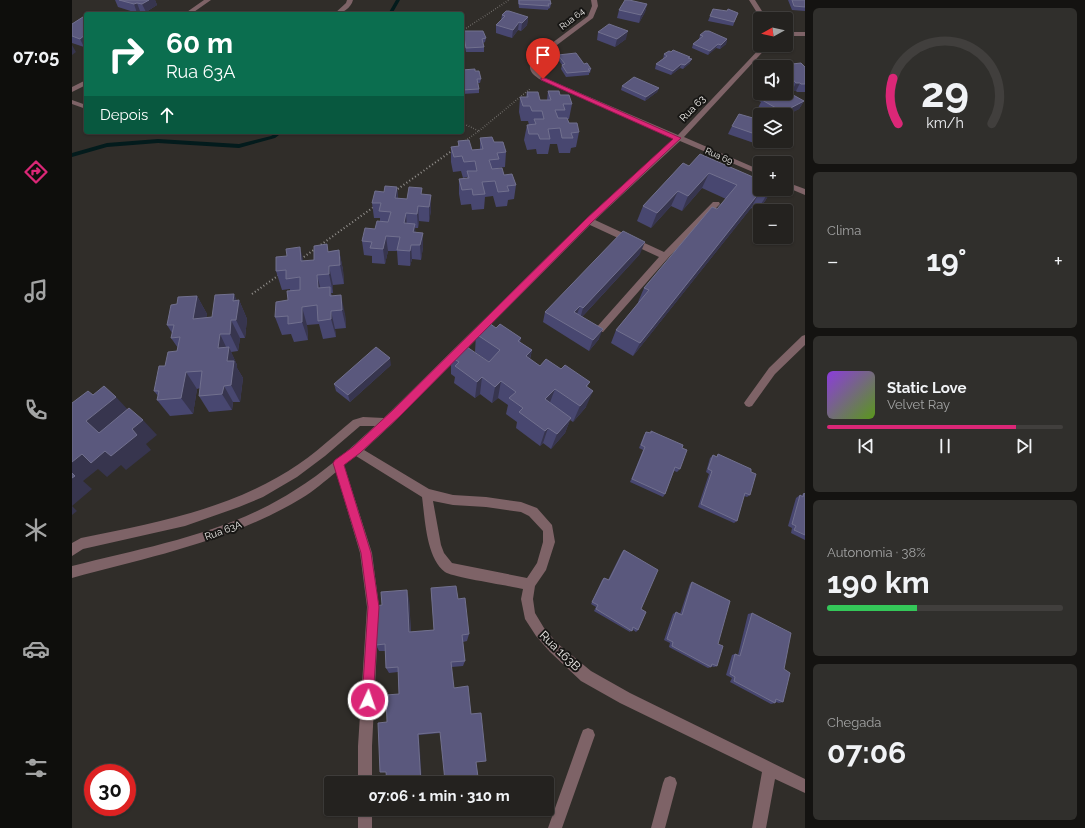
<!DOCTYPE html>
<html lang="pt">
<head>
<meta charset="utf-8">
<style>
	:root { --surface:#24221f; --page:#302f2c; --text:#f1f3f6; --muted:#a3a4a4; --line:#413f3d; --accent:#db2777 }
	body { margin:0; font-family:Raleway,sans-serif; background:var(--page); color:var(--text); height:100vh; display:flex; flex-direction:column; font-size:15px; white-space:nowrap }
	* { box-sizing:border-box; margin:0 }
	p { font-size:13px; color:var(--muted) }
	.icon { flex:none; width:22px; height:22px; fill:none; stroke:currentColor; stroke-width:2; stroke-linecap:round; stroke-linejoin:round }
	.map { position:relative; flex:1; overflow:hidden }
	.side { display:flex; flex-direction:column; gap:8px; padding:8px; background:#141311; width:280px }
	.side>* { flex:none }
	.banner { position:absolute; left:12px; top:12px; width:380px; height:122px; border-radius:4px; box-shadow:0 1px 3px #0004,0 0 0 1px var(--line); background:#0b6e4f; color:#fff; overflow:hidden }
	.needle { width:26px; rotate:262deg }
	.fabs { position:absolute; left:681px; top:12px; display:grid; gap:8px }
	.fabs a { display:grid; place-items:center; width:40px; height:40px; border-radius:4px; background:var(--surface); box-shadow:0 1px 3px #0004,0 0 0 1px var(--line); font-size:20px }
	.speed { position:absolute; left:12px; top:764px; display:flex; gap:8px; font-size:20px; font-weight:700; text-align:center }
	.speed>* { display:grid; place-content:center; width:52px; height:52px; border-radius:50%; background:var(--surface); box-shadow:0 1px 3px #0004,0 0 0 1px var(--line); line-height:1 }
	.speed .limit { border:6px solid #d22; background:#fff; color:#111 }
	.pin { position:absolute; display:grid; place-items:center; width:34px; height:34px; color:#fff; margin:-41px -17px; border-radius:50% 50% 50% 0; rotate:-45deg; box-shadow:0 0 4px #0007 }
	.pin .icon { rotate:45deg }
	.me { position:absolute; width:44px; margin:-22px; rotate:3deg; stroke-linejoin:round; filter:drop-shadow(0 0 3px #0008) }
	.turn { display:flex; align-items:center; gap:14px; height:84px; padding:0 16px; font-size:18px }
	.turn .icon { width:52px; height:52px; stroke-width:2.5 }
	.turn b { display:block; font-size:28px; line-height:34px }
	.then { display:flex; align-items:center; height:38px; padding:0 16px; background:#0003; gap:8px; font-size:15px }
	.big { font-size:30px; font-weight:700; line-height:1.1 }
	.side .widget { flex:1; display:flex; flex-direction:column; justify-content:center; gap:6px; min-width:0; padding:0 14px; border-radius:6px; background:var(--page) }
	.side .dial { align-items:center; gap:0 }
	.dial svg { height:104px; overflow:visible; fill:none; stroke:var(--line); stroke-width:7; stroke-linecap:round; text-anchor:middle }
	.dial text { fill:var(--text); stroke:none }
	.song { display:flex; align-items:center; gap:12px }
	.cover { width:48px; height:48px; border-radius:6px; background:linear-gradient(135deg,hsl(270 70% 55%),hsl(90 70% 35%)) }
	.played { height:4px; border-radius:2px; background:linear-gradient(90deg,var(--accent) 80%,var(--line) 80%) }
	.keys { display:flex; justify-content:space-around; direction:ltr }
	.heat { display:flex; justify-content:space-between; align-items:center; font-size:22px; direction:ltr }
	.charge { height:6px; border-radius:3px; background:linear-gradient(90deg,#34c759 38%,var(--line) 0) }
	.trip { position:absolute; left:252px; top:776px; width:230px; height:40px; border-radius:4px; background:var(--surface); box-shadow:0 1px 3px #0004,0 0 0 1px var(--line); font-weight:700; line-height:40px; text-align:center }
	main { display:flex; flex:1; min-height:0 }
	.dock { display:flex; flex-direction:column; width:72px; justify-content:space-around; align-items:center; background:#0e0e0c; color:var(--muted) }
	.dock .icon { width:28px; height:28px }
	.dock .current { color:var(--accent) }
	.dock b { font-size:18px; color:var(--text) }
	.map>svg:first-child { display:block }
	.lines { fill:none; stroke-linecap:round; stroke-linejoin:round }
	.stream { fill:#031b1c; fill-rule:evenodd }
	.path-far1 { stroke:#95928f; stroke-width:1.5; stroke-dasharray:0.5 2; stroke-linecap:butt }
	.path { stroke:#95928f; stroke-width:2; stroke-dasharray:1 2.5; stroke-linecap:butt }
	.minor { fill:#7e6367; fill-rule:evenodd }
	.wall { fill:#484770 }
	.shaded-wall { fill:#37354e }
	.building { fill:#5a587d; stroke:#71708e }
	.route { fill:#db2777; stroke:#8e194d }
	.labels { text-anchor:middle; stroke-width:4; stroke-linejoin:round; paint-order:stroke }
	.far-street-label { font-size:9px; fill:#efedea; stroke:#171614 }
	.street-label { font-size:10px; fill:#efedea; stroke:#171614 }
	.near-street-label { font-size:12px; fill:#efedea; stroke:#171614 }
</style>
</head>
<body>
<main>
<nav class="dock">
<b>07:05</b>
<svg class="icon current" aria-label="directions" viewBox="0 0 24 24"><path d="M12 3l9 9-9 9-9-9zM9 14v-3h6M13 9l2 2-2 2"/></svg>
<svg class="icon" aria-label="music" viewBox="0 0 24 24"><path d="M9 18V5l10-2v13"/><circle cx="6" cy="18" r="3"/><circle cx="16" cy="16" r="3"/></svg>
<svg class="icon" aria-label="phone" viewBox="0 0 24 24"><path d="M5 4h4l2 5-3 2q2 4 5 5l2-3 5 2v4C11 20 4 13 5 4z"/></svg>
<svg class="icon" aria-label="climate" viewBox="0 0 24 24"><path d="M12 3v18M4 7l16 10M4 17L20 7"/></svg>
<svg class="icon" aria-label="car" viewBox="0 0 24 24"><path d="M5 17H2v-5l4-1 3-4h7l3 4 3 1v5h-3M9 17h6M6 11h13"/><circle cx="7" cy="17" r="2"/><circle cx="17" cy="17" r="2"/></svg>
<svg class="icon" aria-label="filters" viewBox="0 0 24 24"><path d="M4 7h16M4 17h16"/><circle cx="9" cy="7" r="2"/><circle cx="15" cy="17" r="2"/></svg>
</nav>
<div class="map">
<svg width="733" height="828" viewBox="0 0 733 828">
	<rect width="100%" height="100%" fill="#302d29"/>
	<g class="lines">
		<path class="stream" d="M324,0h4l-8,14h-4z
			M206,132h5l-8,6 -36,10 -81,-5 -51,4 -35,10v-4l35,-10 51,-4 81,5 32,-8z"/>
		<path class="path-far1" d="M390,31l47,-31
			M390,123l17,8 -14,10
			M407,131l52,-43"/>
		<path class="path" d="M323,191l58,-41
			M229,259l74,-53
			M180,294l27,-19"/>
		<path class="minor" d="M132,0h7l-20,14h-7z
			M275,0h6c-2,8 -11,14 -19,14l12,-11z
			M519,0h6l1,6 -5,12 -56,42c-3,9 0,13 8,18l133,57 85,-90h6l-85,92 76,33v5l-80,-34 -85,79 69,32 49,-50h6l1,2 -52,54 -65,74h-6l-2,-3 64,-72 -69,-32 -199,200 -27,25 65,39 24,6 33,2 35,5 16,6 15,17 3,17 -9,28 -11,16 -2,13 2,14 9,15 14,16 33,27 39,22 175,86v14l-30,-14 -9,49h-14l10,-56 -142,-69 -39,-22 -31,-29 -14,-16 -11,-17 -4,-20 2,-10c-12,-3 -72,-12 -78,-17 -19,-14 -20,-54 -23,-75l-66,-41 -12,9 28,88 7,54 -7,139v37h-14v-37l9,-139 -7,-54 -24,-81c-11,9 -22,19 -34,26 -71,43 -152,59 -230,80v-12c75,-19 157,-33 223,-76 28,-17 56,-42 80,-64h-15l-35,30 -28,21 -34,20 -24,10 -54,19 -102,23 -11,7v-13l9,-5c68,-14 136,-26 197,-61 28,-15 51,-37 75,-57l10,-3 21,1 202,-199 88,-80 -133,-59c-10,-6 -14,-11 -9,-22l56,-42 4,-10zM361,501l20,4 33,2 35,5 8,4 14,15v11l-6,21 -10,15 -75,-15 -8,-10 -3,-8z
			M677,0h6l12,19h-6z
			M714,32h19v4h-19z
			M14,80v5l-14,7v-5z
			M0,100l14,5v4l-14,-5z
			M714,182l19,7v6l-19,-8z
			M733,335v10l-30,29 -23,32 -3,1 -3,-1 -2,-3 2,-3 23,-32 33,-32z
			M516,728l5,2 2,5 -33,93h-14l33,-93 2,-5z
			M598,776l5,2 2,5 -12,45h-14l12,-45 2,-5z
			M286,809h14v19h-14z"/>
	</g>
	<path class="wall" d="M43,0h40l2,5 -11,7 -6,-1 -3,2 -19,-6z
		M446,0h32l1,4 -1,4 -2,1v1l-29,-2z
		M716,0h17v11l-13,-1z
		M575,4l-2,8 -6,11 -22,-5 2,-8z
		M666,13l-5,13 -25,-5 2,-5z
		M14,15v30l-2,2 -12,-4v-19z
		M430,15l26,2 -1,8 -6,6 -3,-1 -6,8 -16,-5v-8l5,-5z
		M390,31l24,7 -1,4 -2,1 1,4v5h-18l-2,-10h-2z
		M526,32l28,7 -11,8 -18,-7z
		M628,35l27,4 -1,5 -6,5 -4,-1 -8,7 -16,-7 1,-4 6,-5z
		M592,54l26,3 -1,1 1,5 -7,6 -3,-1 -9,7 -16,-6 1,-5 7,-5z
		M486,55l26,9 7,5 -1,4h-1v2l-23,2 -5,-8 1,-4 -4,-6z
		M711,65l22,2v25h-8l-1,-1h-4l-6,-6v-18h-4z
		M390,70l13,1 6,8 -1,4h-2l1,6v4l-17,1z
		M550,86l37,2 -2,4 -12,9 -24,-11z
		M476,91l12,4 12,9 -3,15h-2l2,4 10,9 -3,15 -5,1 -1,5h-11l-2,-9h-7l-2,10h-11l-1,-5 -9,1 -3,-10 3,-15h2l-1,-4h-7l-2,-9 1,-15h6l1,-5 13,8h7z
		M690,93h24l18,8 -5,8 -13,6h-17l-11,-7 3,-6 -2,-1z
		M660,126l28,6 -6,11 -26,-9z
		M408,138l14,4 12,10 -1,15 -7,1v1l6,6 12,10 -2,14 -6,1 -1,6 -11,1 -3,-11 -8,1 -1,12 -12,1 -1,-6 -10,1 -2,-11v-15l8,-1v-1l-4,1 -2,-7 -8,1 -2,-10v-15l7,-1v-5l14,9 8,-1z
		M617,166l83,23 -7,12 -8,10 -6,-3 -118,148 -22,-13 5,-13 23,-28h-1l6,-14 73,-79 9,-10 -24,-11 -20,23 -11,-5 -20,22 -14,-7 6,-15z
		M325,187l1,11 9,1 15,-5 9,16 -2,12 -10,-1 -1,7h-3v4l8,15 -2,13 -9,-1 -2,7 -12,-1 -1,-14h-9l-3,13 -13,-1v-7l-8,-1 -2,-14 13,-12 5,-8v-3h-6l-2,-15z
		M267,250l4,20 1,14 -11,1v8h-2l1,3 13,18 1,14 -11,1 1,8 -13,2 -4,-15 -12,1 1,15 -14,2 -3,-8 -9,1 -7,-18 13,-17 2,-9v-2l-8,1 -6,-19 28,-10 10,-1 15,-9z
		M568,254l-58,63 17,22 -10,12 -46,-29 2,-10z
		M125,296l10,18 -1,4 6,-1 25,-16 2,-1 8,19 -2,19h-5l-2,13 -7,1 6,13v3l6,10 -3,24h-7l-1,8 -23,2 -10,-16 1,-8 -3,1 -4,25 -23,2 -13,-16 1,-4 -4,-5 11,-25 12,-15 1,-3 -7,-10 1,-5 -5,-8 10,-21z
		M424,328l25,10 -1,4 12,8 -2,9 10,7 21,3 29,13 -3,5 -1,20 -13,15 -3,-2 -5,13 -14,16 -8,-6 -3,3 -24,-18 1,-6 -11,-8 2,-9 -10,-7 -6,5 -12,-9 -5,4 -21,-15 1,-6 -4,-3v-17l38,5 -14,-10 1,-18z
		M319,365l-41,37 -14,-11 -2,-7z
		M579,431l31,17 -2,21 -3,3 -3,-1 -9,23 -2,3 -33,-15 13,-32 -4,-2 5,-13 2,-3 4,1z
		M646,454l33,18 -1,23 -3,2 -3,-1 -7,25 -3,2 -36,-16 11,-33 -3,-2 4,-14 3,-3 4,2z
		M732,493l1,1v46l-14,-7 1,-5 -4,-2 8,-28 4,-3 1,1z
		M552,550l17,59 -3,21 -2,2 -4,-3 -2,3 -36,-21 2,-4 -5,-3 11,-24 2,-2 4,2 14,-28z
		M620,582l26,62 -1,22 -3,1 -3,-1v1l-3,1 -39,-21 1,-4 -6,-3 9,-26 3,-2 4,2 10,-30z
		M359,588l27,11 11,35 -2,7 -4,1 2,19 -2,5 -11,1 -12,66 -21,2 -32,-13 12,-28 -1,-22 -9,1 -3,-5 -1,-17h-6l-3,-6 33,-46 2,33 23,-2z
		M680,613l32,56 -1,33 -4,1 -3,-1 -1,1 -4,1 -41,-22 2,-4 -6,-3 6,-20 3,-1 3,1 10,-41z"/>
	<path class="shaded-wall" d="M77,0h6l2,5 -11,7 -4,-8z
		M65,3l3,8 -3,2 -3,-9z
		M575,4l-2,8 -6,11 2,-8z
		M456,17l-1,8 -6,6 1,-8z
		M447,22l-1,8 -6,8 1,-8z
		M556,31l-2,8 -11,8 2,-8z
		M14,34v11l-2,2 -4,-8z
		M655,39l-1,5 -6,5 1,-4z
		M646,44l-2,4 -8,7 2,-4z
		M0,45l4,7 -4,3z
		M620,59l-2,4 -7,6 2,-4z
		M609,64l-1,4 -9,7 2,-4z
		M724,83h4l-4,8h-4z
		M587,88l-2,4 -12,9 1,-4z
		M732,101l-5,8 -13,7v-1h-5l2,-3z
		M637,173l-7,15 -20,23 6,-15z
		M325,187l1,15 -3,-4z
		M699,189h1l-7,12 -8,10 9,-15z
		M606,191l-7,15 -20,22 6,-15z
		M687,193l-8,15 -118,148 7,-13z
		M359,195v15l-2,12v-15z
		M346,206l1,15 -1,7 -1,-14z
		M334,213l1,15 -3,-5z
		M343,224l1,15 -3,-7z
		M351,233v14l-2,13 -1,-15z
		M314,236l2,15 -3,13 -2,-15z
		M573,242l-5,12 -60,65 3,-11z
		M339,245l1,14 -2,7v-15z
		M228,247l5,20 -4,-6z
		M267,250l4,20 1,14 -4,-19z
		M257,266l4,19v8l-4,-19z
		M245,275l5,19 -4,-6z
		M162,294l4,9 1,-3 8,19 -2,19 -9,-18 -3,-19z
		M269,295l4,19 1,14 -4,-18z
		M125,296l10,18 -4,23 -10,-18z
		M508,306l-4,11 -2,-5z
		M230,307l5,18 1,15 -6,-18z
		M259,311l4,18 1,8 -5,-18z
		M159,320l9,18 -2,13 -8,-17z
		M531,329l-4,10 -10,12 4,-11z
		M148,334l8,17 1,-4 8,18v3l6,10 -3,24 -9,-17 -13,-37z
		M460,350l-4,17 -2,-11z
		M318,358l1,7 -41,37 -2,-7z
		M114,372l11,17 -4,25 -12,-16z
		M410,377l-2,17 -5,4 2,-16z
		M429,381l-3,17 -6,5 3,-16z
		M152,386l9,16 -1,8 -10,-16z
		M483,389l-6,16 -4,-6z
		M521,391l-7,16 -13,15 7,-16z
		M44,397l15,16 -29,23 -16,-15z
		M499,418l-6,15 -14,16 6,-15z
		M71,420l14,15 -11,9 5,6 -25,20 -5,-5 -14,12 -9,-8 -15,12 9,8 -20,17v-44l10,-8 50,-25z
		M476,428l-5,15 -3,3 5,-15z
		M0,506l5,5 -5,4z
		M335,590l2,9 2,40 -2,-7z
		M346,734l1,1 3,48h-1z"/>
	<path class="building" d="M47,0h30l-7,4 -5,-1 -3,1z
		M447,0h31l1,4h-3l1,2 -30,-2z
		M553,0h4l18,4 -6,11 -22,-5z
		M720,0h13v7l-11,-1z
		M641,9l14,2 1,-2 10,4 -4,9 -24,-6z
		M434,11h3l19,6 -6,6 -3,-1 -6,8 -17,-5 9,-9 -3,-1z
		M14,15v19l-6,5 -8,-3v-12z
		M537,24l19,7 -11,8 -19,-7z
		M390,31h21l3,7 -4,1 2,8 -18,1 -2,-11h-2z
		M633,31h4l18,8 -6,6 -3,-1 -8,7 -17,-7 10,-8 -3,-1z
		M601,50l17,7 -2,1 4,1 -7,6 -4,-1 -8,7 -17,-7 11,-8 -3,-2 5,-3 2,1z
		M504,53l8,11 3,-1 4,6h-3l2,2 -23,2 -5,-8 3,-1 -7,-9z
		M729,63l4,4v17h-4l-1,-1h-4l-7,-8 4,-1 -10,-9z
		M403,69v2h4l2,8h-4l2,10 -17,1v-20z
		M562,77l25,11 -13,9 -24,-11z
		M476,91h11l1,4h9l3,9h-9l2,6h-10l3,8h9l2,5h8l2,9 -8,1 2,5h-11l-2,-10 -12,1 2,10h-10l-2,-5h-9l-2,-9 9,-1 -2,-5h10l-2,-8h-10l-2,-5h-7l-3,-9h8l-1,-5h11l2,8h11z
		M714,91l18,10 -21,11 -21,-12 8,-4 -6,-3h22z
		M667,114l21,6v12l-2,3 -26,-9z
		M420,137l2,5h9l3,10 -9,1 2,6 -10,1 3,9 10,-1 2,7 8,-1 4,11 -9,1 2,5 -11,1 -3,-11 -13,1 3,12 -12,1 -1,-6 -10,1 -3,-11 10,-1 -2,-7h10l-2,-10 -11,1 -2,-6 -8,1 -3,-10 8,-1 -1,-5 11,-1 3,10 11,-1 -3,-11z
		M628,154l60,26v9h11l-5,7 -7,-3 -119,150 -24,-13 33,-40 -5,-2 68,-81 5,2 20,-24 -28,-12 -21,23 -10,-5 -21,22 -14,-7 40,-43 6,3z
		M313,186l12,1 -2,11 12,1 2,-12 13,1 -1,6 10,1 -2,12 -11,-1 -1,8 -11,-1 -2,10 11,1 -2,8 10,1 -3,12h-9l-1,6 -13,-1 3,-13 -14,-1 -3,13 -13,-1 2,-6 -10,-1 3,-13 10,1 2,-8 11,1 3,-10 -12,-1 2,-8h-9l3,-12 9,1z
		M551,231l22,11 -62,66 -3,-2 -6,6 29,17 -10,11 -48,-28z
		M255,244l1,8 11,-2 1,15 -11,1v8l-12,1 1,13 12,-1v9l11,-1 1,15 -11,1v8l-13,2 -1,-16 -15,2v15l-14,2v-8l-13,1 1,-15 12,-2 -1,-9 13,-1v-13l-14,2v-9l-10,1v-14l11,-1 -1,-7 14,-2 1,14 13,-1v-14z
		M162,294l-1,7 6,-1 -3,20h-5l-1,14h-10l-2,14 11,-1 -2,14h7l-3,24 -7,1 -2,8 -23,2 3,-25 -16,1 -5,26 -24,2 2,-9h-5l5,-25h6l3,-14 9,-1 3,-14 -9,1 3,-13h-7l4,-20 6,-1 1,-7 19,-1 -4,23 19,-2 3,-22z
		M417,323l7,5 4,-4 21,14 -3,3 14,9 -6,6 14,10 6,-7 15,10 4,-4 25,17 -4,4 7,5 -13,15 -25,-17 -10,10 26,19 -14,16 -9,-6 -3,3 -26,-19 4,-4 -14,-10 7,-6 -15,-11 -6,6 -13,-10 -5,5 -22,-16 4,-4 -8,-5 13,-12 25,17 11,-12 -24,-16z
		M304,347l14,11 -42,37 -14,-11z
		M32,386l12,11 -30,24 13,12 30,-25 14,12 -11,9 5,6 -26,21 -6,-5 -14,12 -9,-9 -10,8v-59l16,-12 5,4z
		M579,431l32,14 -1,3 5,2 -7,19 -5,-2 -10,27 -33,-15 13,-32 -4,-2 5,-13 5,1z
		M646,454l33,15v3l5,2 -6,21 -5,-2 -8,28 -36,-17 11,-33 -4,-2 5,-14 4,2z
		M0,473l3,3 -3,2z
		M732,493l1,1v41l-11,-5 2,-4 -4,-2 8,-29 3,2z
		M552,550l34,20 -17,39 5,3 -8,18 -5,-3 -1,4 -36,-22 2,-4 -6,-3 12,-24 5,2z
		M620,582l38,19 -12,43 5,2 -6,20 -5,-2 -1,3 -39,-21 1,-4 -6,-3 9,-27 6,3z
		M384,586l2,13 7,-1 4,36 -7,1 3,26 -14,1 3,26 14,-2 3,28 10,-1 5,48 -10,1 2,15 -33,4 -5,-49 -22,2 3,49h-34l-1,-11h-6l-2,-49 9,-1 -1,-27 13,-1 -1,-27 -12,1 -1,-24 -9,1 -1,-39 7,-1 -1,-13 26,-2 2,42 25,-2 -3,-42z
		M680,613l39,20 -7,36 6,4 -7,29 -7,-3 -1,4 -41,-22 1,-4 -5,-3 5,-20 5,2z"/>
	<path class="route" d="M469,78h4l136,60 -90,85 -191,193 -40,37 -16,12 27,88 8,54 -6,93 -1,4 -4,1 -5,-1 -1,-4 6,-93 -7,-54 -28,-90 2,-3 18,-13 40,-37 193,-191 87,-80 -132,-59z"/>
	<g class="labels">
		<g class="far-street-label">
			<text transform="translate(500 19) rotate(-38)" y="3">Rua 64</text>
			<text transform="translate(647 156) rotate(23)" y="3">Rua 69</text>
		</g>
		<g class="street-label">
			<text transform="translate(620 108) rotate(-46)" y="4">Rua 63</text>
			<text transform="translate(151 530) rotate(-20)" y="4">Rua 63A</text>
		</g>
		<g class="near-street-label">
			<text transform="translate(488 651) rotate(44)" y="4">Rua 163B</text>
		</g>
	</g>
</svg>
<div class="fabs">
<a><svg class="needle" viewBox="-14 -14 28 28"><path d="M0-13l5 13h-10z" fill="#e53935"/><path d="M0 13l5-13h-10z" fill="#a3a4a4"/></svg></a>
<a><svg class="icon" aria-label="sound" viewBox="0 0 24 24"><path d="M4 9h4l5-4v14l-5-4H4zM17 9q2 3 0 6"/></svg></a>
<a><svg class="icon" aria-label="layers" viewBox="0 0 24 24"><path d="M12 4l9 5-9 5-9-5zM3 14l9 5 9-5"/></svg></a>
<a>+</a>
<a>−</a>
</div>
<div class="speed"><div class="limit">30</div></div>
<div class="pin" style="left:471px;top:79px;background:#d93025"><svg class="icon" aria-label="arrive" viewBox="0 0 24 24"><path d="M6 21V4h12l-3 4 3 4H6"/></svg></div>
<svg class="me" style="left:296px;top:700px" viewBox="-20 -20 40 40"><circle r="17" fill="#db2777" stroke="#fff" stroke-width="3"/><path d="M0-11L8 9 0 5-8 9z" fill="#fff"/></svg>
<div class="trip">07:06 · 1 min · 310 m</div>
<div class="banner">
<div class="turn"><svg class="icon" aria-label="right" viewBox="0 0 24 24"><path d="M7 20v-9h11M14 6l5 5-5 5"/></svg><div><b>60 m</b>Rua 63A</div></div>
<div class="then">Depois<svg class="icon" aria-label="ahead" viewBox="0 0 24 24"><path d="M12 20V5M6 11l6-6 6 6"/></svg></div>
</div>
</div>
<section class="side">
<div class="widget dial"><svg viewBox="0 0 100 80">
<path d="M14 69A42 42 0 1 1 86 69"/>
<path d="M14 69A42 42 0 0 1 10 34" stroke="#db2777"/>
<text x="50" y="56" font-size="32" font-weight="700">29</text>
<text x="50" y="72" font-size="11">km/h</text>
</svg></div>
<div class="widget"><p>Clima</p>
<div class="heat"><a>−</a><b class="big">19°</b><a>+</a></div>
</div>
<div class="widget">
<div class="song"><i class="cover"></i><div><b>Static Love</b><p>Velvet Ray</p></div></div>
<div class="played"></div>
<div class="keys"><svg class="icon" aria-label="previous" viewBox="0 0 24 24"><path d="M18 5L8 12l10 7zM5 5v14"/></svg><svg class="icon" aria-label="pause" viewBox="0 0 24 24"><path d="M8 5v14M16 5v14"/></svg><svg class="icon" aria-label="next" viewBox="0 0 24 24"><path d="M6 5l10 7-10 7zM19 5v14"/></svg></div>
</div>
<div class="widget"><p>Autonomia · 38%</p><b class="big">190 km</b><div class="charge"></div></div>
<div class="widget"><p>Chegada</p><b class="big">07:06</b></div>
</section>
</main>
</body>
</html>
